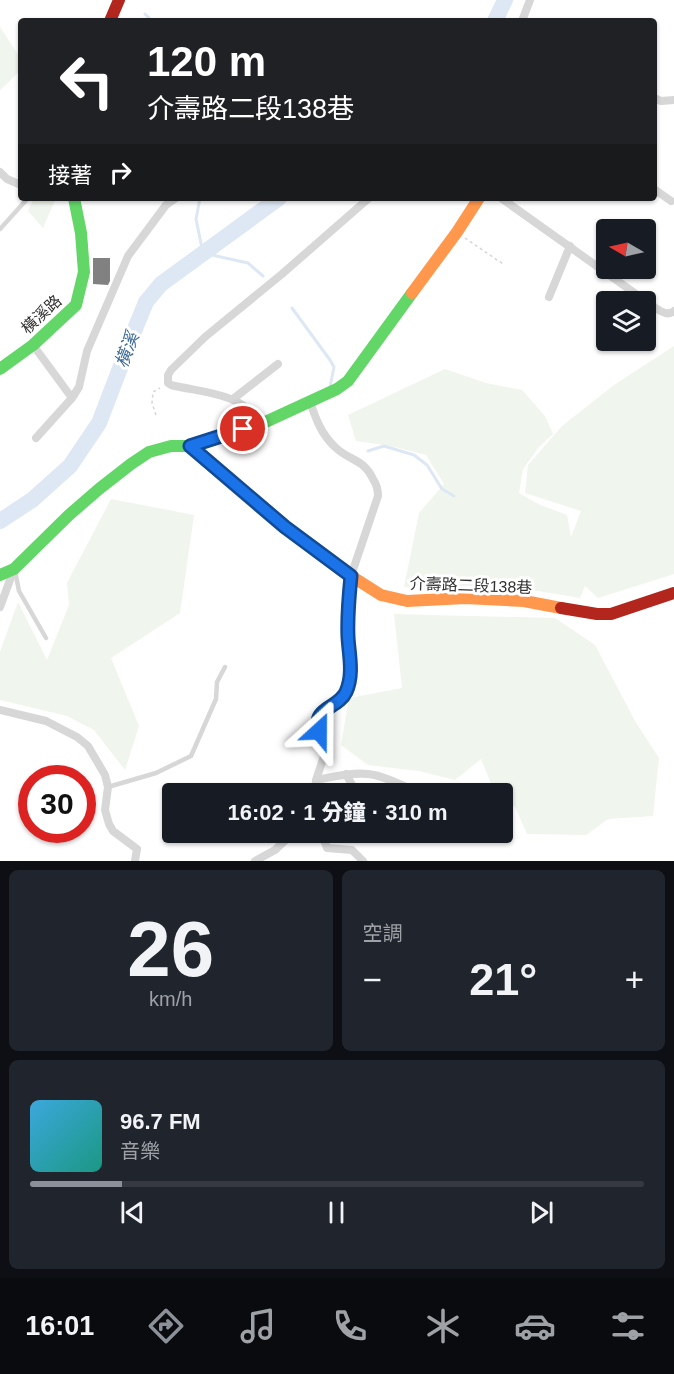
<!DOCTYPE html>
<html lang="zh-TW">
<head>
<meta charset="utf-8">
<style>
	:root { --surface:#171b24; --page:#20242c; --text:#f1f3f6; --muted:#9ea1a6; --line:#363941; --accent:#8c9099 }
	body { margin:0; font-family:Arial,"Noto Sans TC",sans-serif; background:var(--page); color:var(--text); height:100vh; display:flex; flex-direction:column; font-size:22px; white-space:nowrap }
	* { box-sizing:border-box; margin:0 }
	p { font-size:20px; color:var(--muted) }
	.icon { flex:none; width:33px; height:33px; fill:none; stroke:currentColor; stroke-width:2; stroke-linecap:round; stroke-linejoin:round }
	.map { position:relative; height:861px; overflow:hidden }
	.side { display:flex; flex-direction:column; gap:9px; padding:9px; background:#0d0f14; flex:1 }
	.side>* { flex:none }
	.top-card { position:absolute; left:18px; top:18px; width:639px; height:183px; border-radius:6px; box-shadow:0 2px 4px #0004; background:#202124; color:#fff; overflow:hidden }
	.needle { width:39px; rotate:279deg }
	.fabs { position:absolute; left:596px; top:219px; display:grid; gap:12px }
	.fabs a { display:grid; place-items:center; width:60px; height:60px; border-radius:6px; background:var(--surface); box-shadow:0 2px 4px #0004; font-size:30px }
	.speed { position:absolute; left:18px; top:765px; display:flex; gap:12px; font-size:30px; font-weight:700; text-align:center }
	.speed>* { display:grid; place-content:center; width:78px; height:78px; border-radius:50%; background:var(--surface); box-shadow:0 2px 4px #0004; line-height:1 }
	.speed .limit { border:9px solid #d22; background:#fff; color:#111 }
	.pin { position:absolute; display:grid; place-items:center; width:51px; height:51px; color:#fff; margin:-26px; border:3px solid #fff; border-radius:50%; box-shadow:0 2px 6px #0007 }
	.me { position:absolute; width:66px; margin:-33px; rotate:24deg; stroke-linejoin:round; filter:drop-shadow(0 0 4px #0008) }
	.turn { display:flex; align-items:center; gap:21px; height:126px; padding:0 30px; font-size:27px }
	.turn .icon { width:78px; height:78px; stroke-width:2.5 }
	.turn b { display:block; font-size:42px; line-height:51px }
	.then { display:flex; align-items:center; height:57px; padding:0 30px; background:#0003; gap:12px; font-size:22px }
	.big { font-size:45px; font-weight:800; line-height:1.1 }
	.side .card { flex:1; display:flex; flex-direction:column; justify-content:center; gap:9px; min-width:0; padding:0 21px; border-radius:9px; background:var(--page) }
	.side .dial { align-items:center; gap:0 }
	.dial b { font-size:78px; line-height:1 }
	.song { display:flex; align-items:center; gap:18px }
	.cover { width:72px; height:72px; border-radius:9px; background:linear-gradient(135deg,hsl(200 70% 55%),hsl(170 70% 35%)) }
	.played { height:6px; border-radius:3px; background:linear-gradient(90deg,var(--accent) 15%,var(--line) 15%) }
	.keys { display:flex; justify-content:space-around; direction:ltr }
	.heat { display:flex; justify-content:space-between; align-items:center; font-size:33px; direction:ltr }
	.side .tiles { flex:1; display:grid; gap:9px; grid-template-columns:1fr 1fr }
	.card:last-child { grid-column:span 2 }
	.trip { position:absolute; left:162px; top:783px; width:351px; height:60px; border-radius:6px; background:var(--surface); box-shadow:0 2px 4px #0004; font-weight:800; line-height:60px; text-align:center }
	.dock { display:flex; height:96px; justify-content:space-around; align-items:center; background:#090b0e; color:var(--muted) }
	.dock .icon { width:42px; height:42px }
	.dock .selected { color:var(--accent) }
	.dock b { font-size:27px; color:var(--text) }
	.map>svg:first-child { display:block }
	.green { fill:#f0f5ed }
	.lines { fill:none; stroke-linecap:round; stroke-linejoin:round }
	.stream { stroke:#dde8f4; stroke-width:3 }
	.river { stroke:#dde8f4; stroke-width:16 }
	.building { fill:#818181 }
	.path { stroke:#d6d6d6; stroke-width:1.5; stroke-dasharray:3 3; stroke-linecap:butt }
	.lane { stroke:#d7d7d7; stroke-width:4.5 }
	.street { stroke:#d7d7d7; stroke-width:8 }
	.fast { stroke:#63d668; stroke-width:12 }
	.slow { stroke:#ff974d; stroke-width:12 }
	.jam { stroke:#b3261e; stroke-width:12 }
	.route-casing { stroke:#114b97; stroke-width:15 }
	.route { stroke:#1a73e8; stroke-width:10 }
	.labels { text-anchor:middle; stroke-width:6; stroke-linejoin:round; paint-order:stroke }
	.street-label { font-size:16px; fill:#333; stroke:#fff }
	.water-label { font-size:18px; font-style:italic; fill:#3d6a99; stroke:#fff }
</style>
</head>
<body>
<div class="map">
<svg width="674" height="861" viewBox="0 0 674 861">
	<rect width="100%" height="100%" fill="#fff"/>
	<path class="green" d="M0,27l21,32v11l-21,20z
		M34,198h22l-13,30 -15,-17z
		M674,346v228l-76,24 -13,-12 -5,12 -72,-12 -104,1 15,-74 25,-29 -18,-29 -35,-9 -35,-5 -8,-26 97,-46 41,14 36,7 23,26 8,18 -14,13 -16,22 -4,24 19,11 29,11 4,22 10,-26 -56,-18 3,-28 34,-39 52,-41z
		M111,499l83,16 -14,98 -69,45 28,68 -14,44 -31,-40 -27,-14 -67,-16v-48l18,-50 29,58 22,-55 -2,-22z
		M394,614l161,4 40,27 40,76 24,37 -6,58 -45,3 -22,16 -59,-1 -12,-27 -12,-8 -1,-5 -7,-1 -14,-34 -26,21 -36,-9 -51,-6 -27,-20 8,-47 53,-10z"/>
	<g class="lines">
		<path class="stream" d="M145,14l7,7
			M200,198l-4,21 7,34 45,10 15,13
			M292,308l38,52 4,7 -4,20
			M368,451l16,-5 30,9 13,10 15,24 12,7"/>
		<path class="river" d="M495,21l10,-21
			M0,521l32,-21 38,-34 29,-43 38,-99 9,-22 15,-18 118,-86"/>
	</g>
	<path class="building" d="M93,258h17v23l-2,4 -15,-1z"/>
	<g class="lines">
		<path class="path" d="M465,238l38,26
			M156,415l-4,-12 1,-11 7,-4"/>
		<path class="lane" d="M0,229l28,-31
			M15,571l4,20 27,47
			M108,787l48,-14 35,-17 25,-57 1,-17 8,-15"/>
		<path class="street" d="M522,21l8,-21
			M654,98l7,3 13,-1
			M0,172l7,7 14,6
			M654,189l17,12
			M501,198l156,111c5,3 11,7 17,2
			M549,297l21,-51
			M33,345l39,53 -36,40
			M72,398l7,-11 8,-36 41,-95 38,-51 10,-7
			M233,399l45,-35
			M310,402c6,17 11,32 25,45 14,14 28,11 38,32 4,6 5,10 5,17l-27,80 -3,37 3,53 -2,18 -6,13 -18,13 -7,8v9l7,16 1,7 -10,30 -1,14
			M261,424c-19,-32 -58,-31 -90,-39l-3,-2v-8l3,-5 34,-33 77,-63 87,-76
			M0,607l14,-38
			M0,710l46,11 31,16 11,9 17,29 3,12 -3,23 4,14 4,7 24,18 -2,12
			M346,774l11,20
			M316,780c17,-3 35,-8 52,-6 18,2 37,13 54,20
			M321,832l6,16 25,2 11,11
			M255,861l20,-11 19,-18"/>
		<path class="fast" d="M0,369l33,-24 43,-40 8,-33 -3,-39 -7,-35
			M0,575l14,-6 55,-54 30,-26 32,-25 18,-12 22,-6h19l71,-22 76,-35 11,-8 64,-88"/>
		<path class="slow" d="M412,293l45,-61 22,-34
			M190,446l95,81 66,49 30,19 26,6 58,-3 59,3 37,7"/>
		<path class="jam" d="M110,21l9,-21
			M561,608l36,6h14l63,-21"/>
	</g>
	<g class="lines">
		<g class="route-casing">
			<path id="route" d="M243,429l-53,17 95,81 66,49c-2,20 -4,40 -3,61 1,18 6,37 -2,55 -8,17 -34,15 -27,39"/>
		</g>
		<use href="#route" class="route"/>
	</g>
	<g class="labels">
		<g class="street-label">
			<text transform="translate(41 314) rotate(-43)" y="6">橫溪路</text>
			<text transform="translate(471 585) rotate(2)" y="6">介壽路二段138巷</text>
		</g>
		<g class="water-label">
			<text transform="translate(127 350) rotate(-69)" y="6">橫溪</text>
		</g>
	</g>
</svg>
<div class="fabs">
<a><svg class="needle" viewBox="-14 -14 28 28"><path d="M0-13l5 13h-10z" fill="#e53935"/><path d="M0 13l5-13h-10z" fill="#9ea1a6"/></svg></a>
<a><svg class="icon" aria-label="layers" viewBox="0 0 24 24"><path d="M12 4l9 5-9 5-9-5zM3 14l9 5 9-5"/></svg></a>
</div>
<div class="speed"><div class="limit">30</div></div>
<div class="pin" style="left:243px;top:429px;background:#d93025"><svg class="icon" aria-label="arrive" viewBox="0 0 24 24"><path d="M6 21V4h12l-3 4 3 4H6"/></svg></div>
<svg class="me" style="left:319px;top:731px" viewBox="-20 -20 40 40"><path d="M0-17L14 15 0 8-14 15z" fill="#1a73e8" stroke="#fff" stroke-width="4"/></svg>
<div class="trip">16:02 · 1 分鐘 · 310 m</div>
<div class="top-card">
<div class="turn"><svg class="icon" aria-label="left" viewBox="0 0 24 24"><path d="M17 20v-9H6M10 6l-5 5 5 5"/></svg><div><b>120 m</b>介壽路二段138巷</div></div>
<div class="then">接著<svg class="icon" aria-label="right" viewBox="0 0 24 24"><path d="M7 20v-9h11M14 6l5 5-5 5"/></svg></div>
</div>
</div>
<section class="side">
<div class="tiles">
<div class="card dial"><b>26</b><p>km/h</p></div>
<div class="card"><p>空調</p>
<div class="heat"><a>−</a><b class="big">21°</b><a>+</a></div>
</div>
<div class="card">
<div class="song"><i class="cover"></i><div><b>96.7 FM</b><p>音樂</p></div></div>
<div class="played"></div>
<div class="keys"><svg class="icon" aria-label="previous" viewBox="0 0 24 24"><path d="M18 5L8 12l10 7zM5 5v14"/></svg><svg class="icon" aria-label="pause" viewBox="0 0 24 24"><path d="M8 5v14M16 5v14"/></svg><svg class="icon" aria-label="next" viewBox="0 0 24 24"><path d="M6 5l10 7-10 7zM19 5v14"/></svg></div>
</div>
</div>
</section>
<nav class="dock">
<b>16:01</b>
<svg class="icon selected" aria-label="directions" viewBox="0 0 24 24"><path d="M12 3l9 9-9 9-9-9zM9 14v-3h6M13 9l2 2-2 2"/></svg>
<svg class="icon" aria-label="music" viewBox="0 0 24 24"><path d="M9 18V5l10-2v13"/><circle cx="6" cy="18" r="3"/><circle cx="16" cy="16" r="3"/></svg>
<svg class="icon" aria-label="phone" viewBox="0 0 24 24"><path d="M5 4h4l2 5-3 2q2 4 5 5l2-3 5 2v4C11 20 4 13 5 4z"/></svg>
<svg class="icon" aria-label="climate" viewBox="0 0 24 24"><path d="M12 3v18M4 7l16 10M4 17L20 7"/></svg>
<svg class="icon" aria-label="car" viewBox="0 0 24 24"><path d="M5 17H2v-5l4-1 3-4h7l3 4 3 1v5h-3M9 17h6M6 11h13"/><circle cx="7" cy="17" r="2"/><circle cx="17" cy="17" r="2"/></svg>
<svg class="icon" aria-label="filters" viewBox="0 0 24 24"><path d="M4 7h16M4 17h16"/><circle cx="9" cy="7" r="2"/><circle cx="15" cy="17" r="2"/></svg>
</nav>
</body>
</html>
